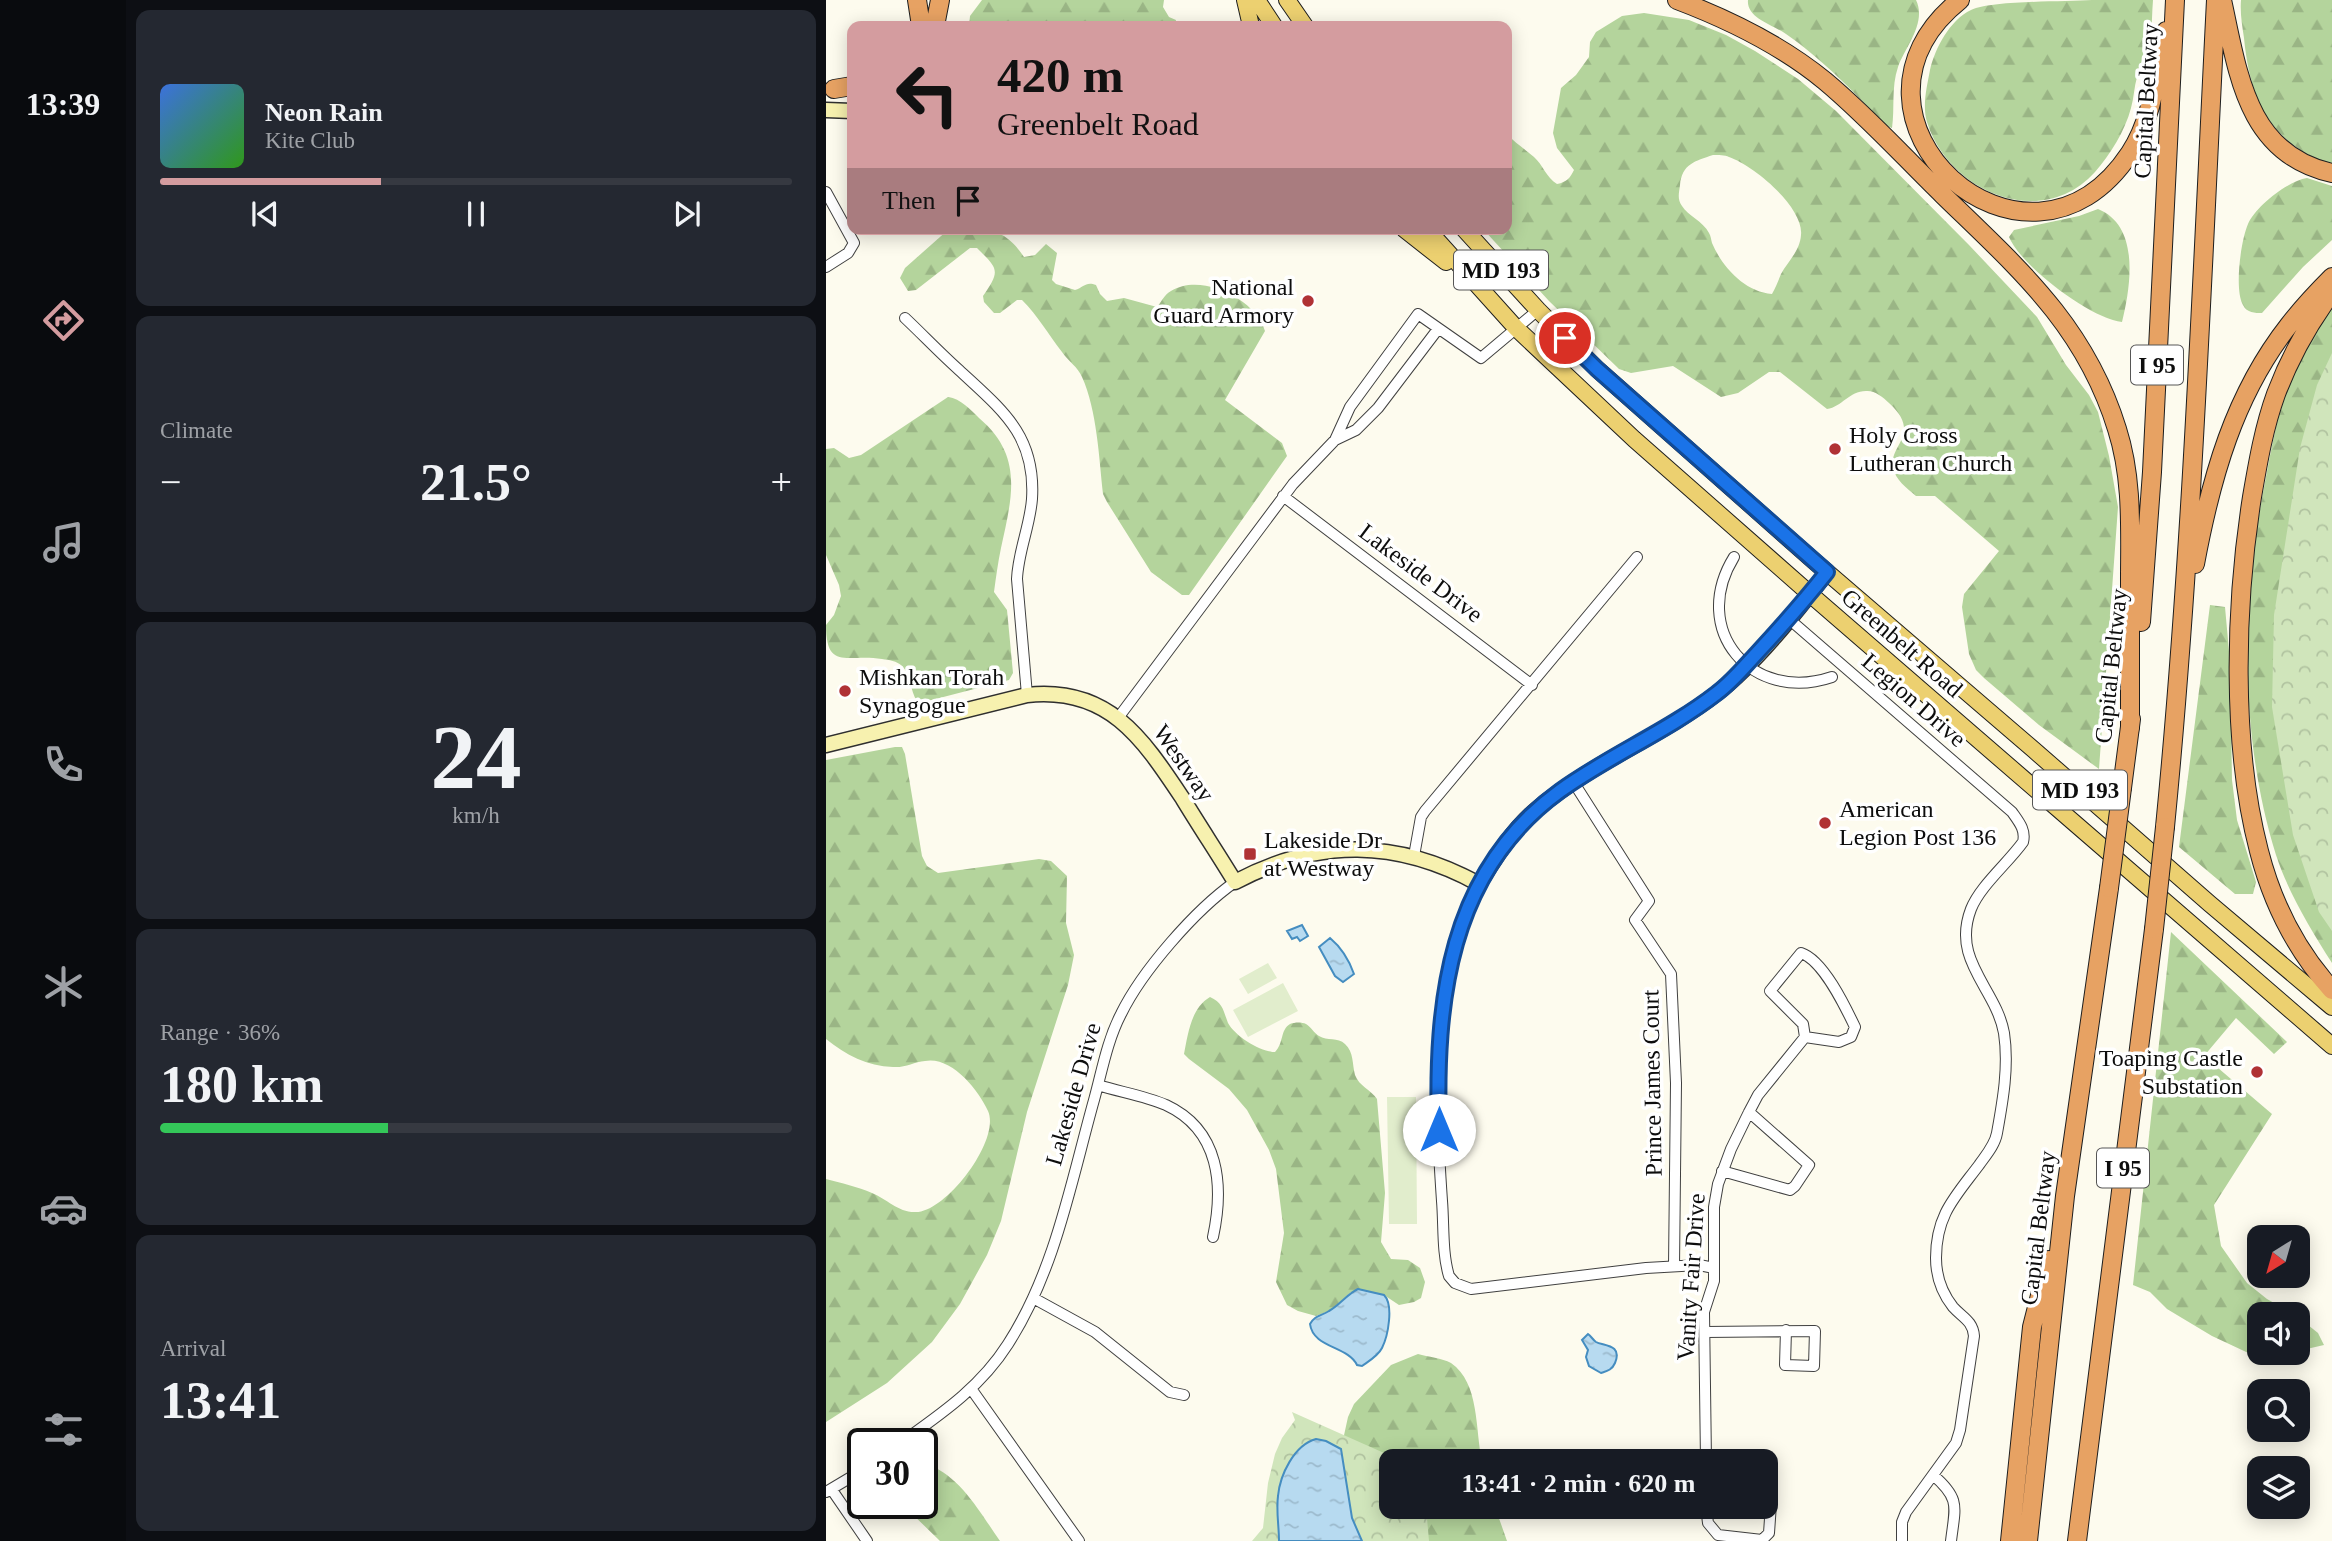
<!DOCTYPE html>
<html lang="en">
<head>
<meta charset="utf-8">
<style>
	:root { --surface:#171b24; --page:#242831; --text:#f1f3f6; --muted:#9ea1a6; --line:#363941; --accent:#d49c9f }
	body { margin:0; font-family:Georgia,serif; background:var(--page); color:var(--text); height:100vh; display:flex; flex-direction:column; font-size:26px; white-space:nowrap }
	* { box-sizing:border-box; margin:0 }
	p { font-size:23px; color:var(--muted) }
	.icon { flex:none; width:38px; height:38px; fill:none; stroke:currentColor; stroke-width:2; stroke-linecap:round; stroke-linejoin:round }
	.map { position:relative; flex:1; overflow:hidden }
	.sheet { display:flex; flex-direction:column; gap:10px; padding:10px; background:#0d0f14; width:700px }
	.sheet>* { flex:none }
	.guide { position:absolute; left:21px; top:21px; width:665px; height:214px; border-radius:14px; box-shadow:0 4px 18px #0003; background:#d49c9f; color:#111; overflow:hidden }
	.needle { width:46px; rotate:217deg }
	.tools { position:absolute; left:1421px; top:1225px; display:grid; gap:14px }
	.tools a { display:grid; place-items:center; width:63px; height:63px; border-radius:14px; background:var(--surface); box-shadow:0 4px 18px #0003; font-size:35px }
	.speed { position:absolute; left:21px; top:1428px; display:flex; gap:14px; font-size:35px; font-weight:700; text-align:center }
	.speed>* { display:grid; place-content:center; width:91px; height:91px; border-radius:50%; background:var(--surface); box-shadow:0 4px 18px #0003; line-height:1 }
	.speed .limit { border:4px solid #111; border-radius:10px; background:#fff; color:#111 }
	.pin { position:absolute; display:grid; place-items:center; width:60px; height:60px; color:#fff; margin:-30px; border:4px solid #fff; border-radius:50%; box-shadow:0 2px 7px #0007 }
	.me { position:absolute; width:77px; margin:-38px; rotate:0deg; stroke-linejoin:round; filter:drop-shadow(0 0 5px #0008) }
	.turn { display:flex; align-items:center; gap:24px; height:147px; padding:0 35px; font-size:32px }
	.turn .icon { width:91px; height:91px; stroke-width:2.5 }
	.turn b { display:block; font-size:49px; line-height:60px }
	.then { display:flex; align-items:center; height:66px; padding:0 35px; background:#0003; gap:14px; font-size:26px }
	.big { font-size:52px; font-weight:800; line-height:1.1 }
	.sheet .tile { flex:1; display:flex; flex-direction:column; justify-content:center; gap:10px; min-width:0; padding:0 24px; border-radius:14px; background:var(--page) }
	.sheet .dial { align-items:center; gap:0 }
	.dial b { font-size:91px; line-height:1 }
	.song { display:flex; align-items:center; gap:21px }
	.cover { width:84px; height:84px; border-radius:10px; background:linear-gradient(135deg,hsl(220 70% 55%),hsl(110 70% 35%)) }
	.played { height:7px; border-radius:4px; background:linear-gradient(90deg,var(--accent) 35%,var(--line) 35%) }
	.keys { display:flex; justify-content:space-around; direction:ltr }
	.heat { display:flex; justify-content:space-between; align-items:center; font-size:38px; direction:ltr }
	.charge { height:10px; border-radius:5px; background:linear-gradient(90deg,#34c759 36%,var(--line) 0) }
	.trip { position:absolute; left:553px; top:1449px; width:399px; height:70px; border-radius:14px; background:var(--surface); box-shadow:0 4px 18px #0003; font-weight:800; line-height:70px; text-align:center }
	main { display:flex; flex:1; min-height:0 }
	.tabs { display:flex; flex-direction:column; width:126px; justify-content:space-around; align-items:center; background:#090b0e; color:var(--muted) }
	.tabs .icon { width:49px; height:49px }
	.tabs .on { color:var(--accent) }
	.tabs b { font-size:32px; color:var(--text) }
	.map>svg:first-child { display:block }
	.forest { fill:url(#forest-firs); fill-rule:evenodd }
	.park { fill:url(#park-crowns) }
	.pitch { fill:#e1edcc }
	.water { fill:url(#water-ripples); stroke:#458dc0; stroke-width:2 }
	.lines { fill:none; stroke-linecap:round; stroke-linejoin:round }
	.street-casing { stroke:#404040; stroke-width:12 }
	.secondary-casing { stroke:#2f2f2f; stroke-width:17 }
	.primary-casing { stroke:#1e1e1e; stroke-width:18 }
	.highway-casing { stroke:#1e1e1e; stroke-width:20 }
	.street { stroke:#fff; stroke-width:10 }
	.secondary { stroke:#f7f1af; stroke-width:14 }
	.primary { stroke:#ecd070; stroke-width:16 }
	.highway { stroke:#e7a263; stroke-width:18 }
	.highway-bridge-casing { stroke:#1e1e1e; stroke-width:20; stroke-linecap:butt }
	.highway-bridge { stroke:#e7a263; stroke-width:18 }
	.route-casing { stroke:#114b97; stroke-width:18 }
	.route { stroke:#1a73e8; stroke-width:12 }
	.poi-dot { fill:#b03235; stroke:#fff; stroke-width:2.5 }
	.labels { text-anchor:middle; stroke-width:7; stroke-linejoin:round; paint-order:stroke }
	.shield { fill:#fff; stroke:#565656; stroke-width:2 }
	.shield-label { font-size:23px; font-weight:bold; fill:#0d0d0d }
	.street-label { font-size:24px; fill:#0d0d0d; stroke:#fff }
	.poi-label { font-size:24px; fill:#0d0d0d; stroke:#fff; text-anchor:start }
</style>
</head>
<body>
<main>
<nav class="tabs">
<b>13:39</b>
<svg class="icon on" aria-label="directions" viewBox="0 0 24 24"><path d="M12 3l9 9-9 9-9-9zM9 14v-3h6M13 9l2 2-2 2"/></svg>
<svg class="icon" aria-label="music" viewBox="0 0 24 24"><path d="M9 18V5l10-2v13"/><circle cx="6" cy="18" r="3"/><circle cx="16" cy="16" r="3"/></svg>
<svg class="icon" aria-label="phone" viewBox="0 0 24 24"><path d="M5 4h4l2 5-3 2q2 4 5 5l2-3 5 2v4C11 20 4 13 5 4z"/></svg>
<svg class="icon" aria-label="climate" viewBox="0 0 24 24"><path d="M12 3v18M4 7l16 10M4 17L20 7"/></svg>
<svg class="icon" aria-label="car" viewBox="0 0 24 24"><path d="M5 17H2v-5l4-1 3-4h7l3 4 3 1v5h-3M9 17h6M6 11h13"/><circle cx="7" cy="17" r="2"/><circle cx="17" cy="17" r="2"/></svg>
<svg class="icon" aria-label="filters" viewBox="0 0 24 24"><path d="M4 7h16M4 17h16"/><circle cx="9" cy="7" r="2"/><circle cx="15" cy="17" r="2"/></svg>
</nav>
<section class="sheet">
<div class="tile">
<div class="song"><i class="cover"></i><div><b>Neon Rain</b><p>Kite Club</p></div></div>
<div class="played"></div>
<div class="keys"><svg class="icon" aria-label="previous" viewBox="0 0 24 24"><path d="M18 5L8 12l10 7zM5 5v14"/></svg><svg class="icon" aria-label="pause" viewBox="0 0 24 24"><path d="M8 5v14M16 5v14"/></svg><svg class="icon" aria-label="next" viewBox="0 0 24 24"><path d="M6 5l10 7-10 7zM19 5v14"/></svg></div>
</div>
<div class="tile"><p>Climate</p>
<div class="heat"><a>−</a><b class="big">21.5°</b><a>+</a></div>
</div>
<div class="tile dial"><b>24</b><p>km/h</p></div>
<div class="tile"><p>Range · 36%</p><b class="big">180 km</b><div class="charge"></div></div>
<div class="tile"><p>Arrival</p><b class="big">13:41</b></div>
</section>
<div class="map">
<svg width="1506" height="1541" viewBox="0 0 1506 1541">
	<defs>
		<pattern id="forest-firs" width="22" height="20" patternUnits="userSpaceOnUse" patternTransform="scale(1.75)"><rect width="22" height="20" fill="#b4d49c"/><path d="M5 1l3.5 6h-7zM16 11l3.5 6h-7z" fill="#9ab585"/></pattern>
		<pattern id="park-crowns" width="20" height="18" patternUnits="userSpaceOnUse" patternTransform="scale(1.75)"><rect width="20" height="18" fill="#d0e5bb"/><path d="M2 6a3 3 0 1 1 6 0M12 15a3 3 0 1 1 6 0" fill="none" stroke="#b1c3a0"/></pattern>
		<pattern id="water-ripples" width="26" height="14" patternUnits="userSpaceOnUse" patternTransform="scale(1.75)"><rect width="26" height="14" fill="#b7daf0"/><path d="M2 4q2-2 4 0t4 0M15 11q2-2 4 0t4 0" fill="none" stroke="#9cbacd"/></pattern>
	</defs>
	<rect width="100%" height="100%" fill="#fdfbee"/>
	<path class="forest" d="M156,0h182l-1,7 6,10 7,3 -1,6h-206l1,-10z
		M922,0h168c11,23 -11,47 -18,67 -7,21 -3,41 -6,61l-5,-2c-34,-34 -61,-64 -101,-92 -13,-9 -40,-16 -38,-34z
		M1266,0h61c-1,12 -1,25 -2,37 -2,14 -10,27 -14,40 -3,10 -3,21 -6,31 -6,23 -21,47 -36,64 -54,60 -147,19 -168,-50 -5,-16 0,-36 3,-52 5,-22 20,-50 41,-60 23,-10 93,-8 121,-10z
		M1415,0h91v165c-62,-22 -82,-65 -88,-127 -2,-13 -4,-25 -3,-38z
		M818,13l45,7 37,15 29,16 43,28 38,32 133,134 68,72 29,48 23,30 9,17 11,44 9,51 -19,262 -60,-44 -55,-47 -8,-8 -7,-16 -7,-47 2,-13 35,-43 -64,-55h-19c-9,-8 -21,-16 -23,-29 -5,-21 30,-33 -4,-64 -6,-6 -15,-13 -23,-12 -17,0 -24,16 -39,18l-47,-37h-11l-31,21 -17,4 -48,-31 -42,7 -12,-4 -70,-68 -66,-72h24v-95c8,9 18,15 27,23 9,8 12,20 23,27 10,-2 13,-6 17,-14l-17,-22 -4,-15 8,-45 15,-13 13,-18 1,-15 6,-10 26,-16zM887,155c5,0 12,0 16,2 24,8 75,50 72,78 -1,16 -13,26 -20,39 -3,7 -5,13 -9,20 -27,-2 -50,-27 -60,-51 -1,-3 -1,-7 -3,-10 -6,-12 -21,-17 -27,-27 -5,-7 -3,-13 -2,-21 2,-21 15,-24 33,-30z
		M1481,178l25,8v54l-29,27 -41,46c-7,0 -15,0 -19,-8 -9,-16 -2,-65 5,-81 8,-18 40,-43 59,-46z
		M1272,209c42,17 33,76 24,113 -31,-3 -101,-56 -113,-85l5,-7 65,-14z
		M123,229c34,0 54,-4 75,28l11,-2 11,-11 11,9 -5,27 4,4 19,6c9,-3 11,-9 21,-5l4,9 7,7 17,-3 33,9c5,-6 7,-12 14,-16 30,-19 85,8 94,40l-40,69 57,43 5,13 -98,139h-7l-31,-23 -44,-70 -4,-8c-4,-36 -6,-84 -21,-117 -4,-10 -14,-16 -20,-25 -14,-18 -24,-36 -40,-52h-5l-17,13h-6l-10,-11 -1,-6c18,-26 15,-27 -6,-48h-7l-54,42 -8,1 -8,-13 5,-10z
		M1506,305v658c-21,-33 -44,-71 -56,-108 -37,-119 -35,-252 -11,-373 8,-41 15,-86 34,-123 9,-19 22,-36 33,-54z
		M122,397c13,2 22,12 31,21 45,38 33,79 22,130 -3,14 -5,29 -7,44l13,18 6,63 -4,7 -85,22 -7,-1c-7,-10 -6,-27 -15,-35 -5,-5 -13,-6 -20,-7 -34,-6 -56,13 -56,-34l8,-10 7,-19 -2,-11 -13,-30v-106l8,-1 15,10 12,-3z
		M1384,605l15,2 5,55 2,118 5,40 19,62 -3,12h-18l-56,-47z
		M69,747h7l3,7 17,102 5,10 11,7 101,-14 12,2 16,15 -1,47 8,32 -6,30 -41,127 -26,109 -14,34 -27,49 -28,38 -45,41 -61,39v-243c15,4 32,8 46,14 15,6 27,20 44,19 30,0 85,-72 72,-101 -10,-22 -37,-55 -63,-50 -11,1 -20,7 -32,6 -26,-1 -47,-12 -67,-28v-279z
		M1345,932l116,110 -13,12 -38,-36 -32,38 68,58 -58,91 7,41 26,37 20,16 27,15h-35v39h31l-31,5 -47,-22 -45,-27 -17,-17 -17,-7z
		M384,997c13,6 13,13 18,26 7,13 32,29 47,29 9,-9 5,-22 15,-28 5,-2 12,-2 16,0 5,3 8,9 13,12 8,5 19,1 26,8 9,8 7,20 10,31 4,11 16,15 22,24l8,94 -4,49 10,17 17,1 12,8 5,14 -4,16 -7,4 -15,3 -15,-10 -33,-3 -20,18 -15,6 -18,-5 -11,-6 -11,-23 8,-49 -8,-64 -7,-19 -22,-40 -18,-21 -40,-30 -5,-5c4,-20 7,-46 26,-57z
		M1472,1317l20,16 6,12 -26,6z
		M592,1354c10,3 24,4 33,9 29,20 24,67 31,98h-91v46h104l12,34h-145l-21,-92 7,-32 6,-13 37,-39z
		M103,1465c32,12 52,49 71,76h-60l-36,-35 -1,-3h19v-34z"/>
	<path class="park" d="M1506,353v578l-13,-19 -26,-77 -21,-128 2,-92 26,-167 17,-63z
		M466,1412l110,49h-11v46h35l3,34h-177l11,-13 5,-45 7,-29 7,-16 13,-18z"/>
	<path class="pitch" d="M442,963l9,15 -29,16 -9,-15z
		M457,983l15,28 -50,26 -15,-27z
		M561,1097h29l1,127h-28z"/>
	<path class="water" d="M476,925l6,11 -8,5 -3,-4 -5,2 -5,-8z
		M504,938c12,10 19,22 24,36l-11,8 -8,-6 -16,-29z
		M532,1289l26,6c10,10 4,41 -2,53 -4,8 -13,13 -20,18l-5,-1c-9,-19 -44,-17 -47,-41 5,-9 11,-8 19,-13 11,-6 18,-17 29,-22z
		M762,1334c3,2 5,6 8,8 7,4 27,2 19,21 -3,7 -8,8 -14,10l-12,-7 -3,-9 2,-7 -6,-10z
		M490,1439l10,2 15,8 11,69 10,23h-83c0,-15 -3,-30 -1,-45 2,-21 16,-51 38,-57z"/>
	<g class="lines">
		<g class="street-casing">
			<path id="street" d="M0,192l28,51 -6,10 -22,14
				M79,318c18,17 35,35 54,52 43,40 77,65 73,129 -2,27 -14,53 -15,80l10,116
				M509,440l15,-33 68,-93 63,44 57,-48
				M457,496l249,189
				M908,557c-45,73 18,147 98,120
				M963,619l223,193c7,10 14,18 11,30 -15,21 -43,44 -52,67 -20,52 25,79 33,124 5,33 -1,67 -7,100 -2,12 -11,22 -18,32 -24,32 -43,50 -43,93 0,19 6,35 17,49 9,10 20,14 21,29l-14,94 -4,13 -50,69 -4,10v19
				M292,718l175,-234 42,-44 21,-10 22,-22 60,-79
				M748,783l75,118 -14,19 36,54 5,109 -2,183
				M588,856l7,-39 4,-6 212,-254
				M653,884c-50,93 -44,214 -37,317 2,24 0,52 7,75l6,7 16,6 175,-21 53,-3 15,3
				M272,1085c22,7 47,11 68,20 54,25 58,81 47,132
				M896,1171l68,19 5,-4 14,-21 -60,-53
				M209,1299l60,33 75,60 14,3
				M879,1332l110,-1 -1,35 -29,-1 1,-35
				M146,1390l107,151
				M73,1444c42,-30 81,-56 109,-100 47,-73 63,-162 86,-244 8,-29 13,-59 27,-86 21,-43 74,-104 114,-132
				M880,1461l-2,-149 10,-31v-74l4,-23 13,-35 18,-37 9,-17 47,-58 34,5 12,-5 4,-10c-10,-21 -32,-67 -54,-74l-31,38 33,33 2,13
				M1107,1475c28,24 22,32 18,66
				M6,1490l35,51
				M0,1492l37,-22
				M880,1507l2,16 10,12 44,5 7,-7 2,-29 -5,-6"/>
		</g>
		<g class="secondary-casing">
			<path id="secondary" d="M0,110l26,1
				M0,745l201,-50c82,-9 116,44 156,104 17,28 35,55 52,83 83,-44 162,-43 244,2 16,-26 34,-55 58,-75 54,-46 123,-72 179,-115 39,-30 81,-83 111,-122"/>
		</g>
		<g class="primary-casing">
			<path id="primary" d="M419,0l6,26
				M431,0l17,26
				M461,0l18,26
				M578,229l42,33
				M601,229l89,99 118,111 176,155 522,452
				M638,229l74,81 59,59 217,192 220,189 176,154 122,103"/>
		</g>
		<g class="highway-casing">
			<path id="highway" d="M91,0l4,26
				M851,0c53,20 104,45 148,81 42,35 79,76 118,114 75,73 142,130 174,234 16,50 13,101 13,152 0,49 0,99 0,148
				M1134,0c-145,116 66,310 170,153 23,-35 27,-82 36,-122
				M1396,0c16,72 24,154 110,173
				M109,26l5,-26
				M8,89l18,-3
				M1506,292c-23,31 -42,65 -56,102 -12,33 -18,68 -24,103 -17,108 -21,247 7,354 13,51 37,99 73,139
				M1369,564c16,-86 39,-169 94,-239 13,-17 28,-33 43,-48
				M1315,622l11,-150 23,-472
				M1296,788l9,-69
				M1339,827c27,-275 37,-551 51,-827
				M1184,1541l22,-214 17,-67
				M1202,1541l37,-345 44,-308
				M1251,1541l77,-612"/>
		</g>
		<use href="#street" class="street"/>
		<use href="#secondary" class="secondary"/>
		<use href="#primary" class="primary"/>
		<use href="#highway" class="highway"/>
		<g class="highway-bridge-casing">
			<path id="highway-bridge" d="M1283,888l13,-100
				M1328,929l11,-102"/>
		</g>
		<use href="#highway-bridge" class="highway-bridge"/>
	</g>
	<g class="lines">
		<g class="route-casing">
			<path id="route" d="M613,1130c-4,-127 9,-258 121,-339 50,-36 108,-60 157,-98 15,-11 28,-27 41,-41 24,-26 47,-52 69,-80l-230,-203 -32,-31"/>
		</g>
		<use href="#route" class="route"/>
	</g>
	<g class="poi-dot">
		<circle cx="482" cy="301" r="7"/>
		<circle cx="1009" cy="449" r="7"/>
		<circle cx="19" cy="691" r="7"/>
		<circle cx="999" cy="823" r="7"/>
		<rect x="417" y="847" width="14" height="14" rx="3.5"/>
		<circle cx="1431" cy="1072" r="7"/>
	</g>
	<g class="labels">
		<g class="shield">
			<rect x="628" y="250.5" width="94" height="39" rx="5"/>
			<rect x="1305" y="345.5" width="52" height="39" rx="5"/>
			<rect x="1207" y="770.5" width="94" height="39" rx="5"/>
			<rect x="1271" y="1148.5" width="52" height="39" rx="5"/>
		</g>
		<g class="shield-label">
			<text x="675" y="278">MD 193</text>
			<text x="1331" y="373">I 95</text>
			<text x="1254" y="798">MD 193</text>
			<text x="1297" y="1176">I 95</text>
		</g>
		<g class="street-label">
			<text transform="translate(1320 101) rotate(-87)" y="8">Capital Beltway</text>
			<text transform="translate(595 573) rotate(37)" y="8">Lakeside Drive</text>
			<text transform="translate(1076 643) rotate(41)" y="8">Greenbelt Road</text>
			<text transform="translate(1285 666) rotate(-84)" y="8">Capital Beltway</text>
			<text transform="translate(1088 700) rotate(41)" y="8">Legion Drive</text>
			<text transform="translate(358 763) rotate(55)" y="8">Westway</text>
			<text transform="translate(826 1083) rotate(-91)" y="8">Prince James Court</text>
			<text transform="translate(247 1094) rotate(-74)" y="8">Lakeside Drive</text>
			<text transform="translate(1212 1228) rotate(-83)" y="8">Capital Beltway</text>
			<text transform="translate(865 1277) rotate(-86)" y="8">Vanity Fair Drive</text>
		</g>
		<g class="poi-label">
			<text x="468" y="295" text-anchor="end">National<tspan x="468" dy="28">Guard Armory</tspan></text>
			<text x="1023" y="443">Holy Cross<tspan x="1023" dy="28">Lutheran Church</tspan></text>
			<text x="33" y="685">Mishkan Torah<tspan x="33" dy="28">Synagogue</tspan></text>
			<text x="1013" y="817">American<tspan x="1013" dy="28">Legion Post 136</tspan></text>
			<text x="438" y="848">Lakeside Dr<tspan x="438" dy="28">at Westway</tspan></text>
			<text x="1417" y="1066" text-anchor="end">Toaping Castle<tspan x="1417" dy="28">Substation</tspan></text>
		</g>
	</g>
</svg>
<div class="tools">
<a><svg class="needle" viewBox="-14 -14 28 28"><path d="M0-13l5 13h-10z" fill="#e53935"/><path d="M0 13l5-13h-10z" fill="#9ea1a6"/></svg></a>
<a><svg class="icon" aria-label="sound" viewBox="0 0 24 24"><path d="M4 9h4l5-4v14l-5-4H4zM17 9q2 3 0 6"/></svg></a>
<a><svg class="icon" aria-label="search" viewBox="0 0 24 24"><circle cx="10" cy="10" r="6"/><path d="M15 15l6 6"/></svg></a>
<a><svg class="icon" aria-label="layers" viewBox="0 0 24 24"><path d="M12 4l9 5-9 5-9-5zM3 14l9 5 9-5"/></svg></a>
</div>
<div class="speed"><div class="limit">30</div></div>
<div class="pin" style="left:739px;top:338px;background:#d93025"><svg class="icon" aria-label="arrive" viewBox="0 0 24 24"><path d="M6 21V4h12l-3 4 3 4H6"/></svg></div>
<svg class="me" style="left:613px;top:1130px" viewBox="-20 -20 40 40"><circle r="19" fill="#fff"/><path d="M0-13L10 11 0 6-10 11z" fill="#1a73e8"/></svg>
<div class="trip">13:41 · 2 min · 620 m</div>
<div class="guide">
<div class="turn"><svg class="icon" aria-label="left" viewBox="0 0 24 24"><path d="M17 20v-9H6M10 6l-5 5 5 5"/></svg><div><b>420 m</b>Greenbelt Road</div></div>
<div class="then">Then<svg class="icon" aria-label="arrive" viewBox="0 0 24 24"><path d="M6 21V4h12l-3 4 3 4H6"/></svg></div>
</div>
</div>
</main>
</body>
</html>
